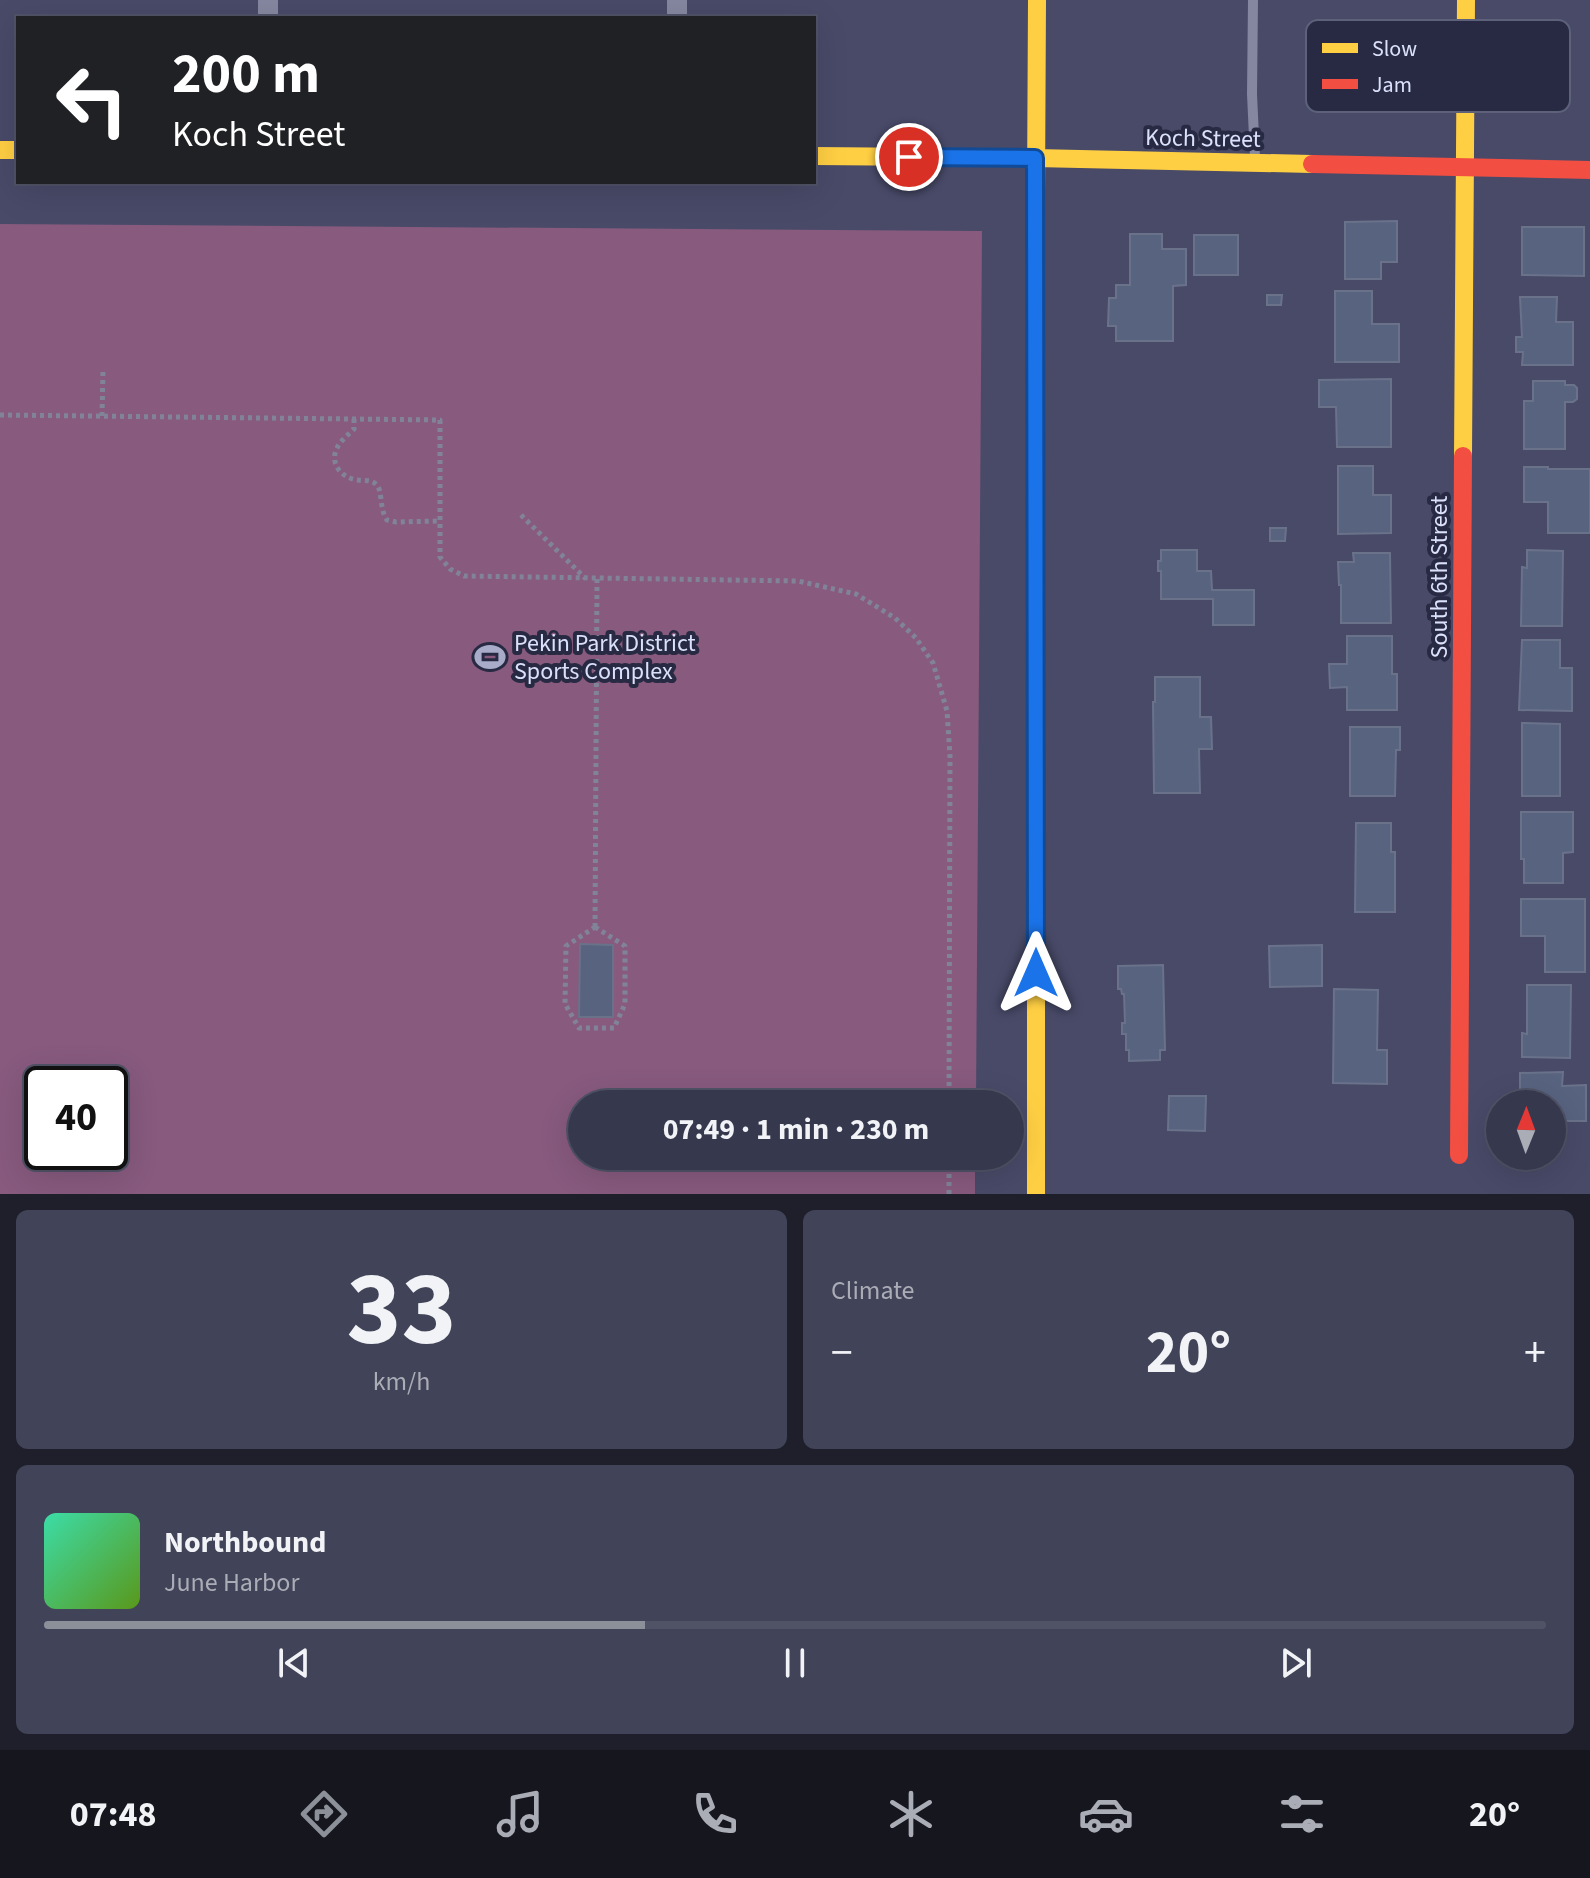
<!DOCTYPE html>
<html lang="en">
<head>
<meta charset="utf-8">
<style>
	:root { --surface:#36384e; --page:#414358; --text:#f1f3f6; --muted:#aaacb6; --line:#505266; --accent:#8c9099 }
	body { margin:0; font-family:"Source Sans 3",sans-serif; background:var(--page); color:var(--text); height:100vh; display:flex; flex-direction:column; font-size:30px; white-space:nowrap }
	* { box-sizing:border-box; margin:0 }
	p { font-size:26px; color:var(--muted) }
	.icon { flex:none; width:44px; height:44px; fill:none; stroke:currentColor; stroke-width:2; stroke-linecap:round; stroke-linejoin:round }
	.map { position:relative; height:1194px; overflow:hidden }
	.drawer { display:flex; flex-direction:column; gap:16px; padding:16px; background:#1e1f2b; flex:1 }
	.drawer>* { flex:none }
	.hud { position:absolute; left:16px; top:16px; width:800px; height:168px; border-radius:0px; box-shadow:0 8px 32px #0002,0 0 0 2px var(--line); background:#202124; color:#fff; overflow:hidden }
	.needle { width:52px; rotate:1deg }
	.tools { position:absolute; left:1486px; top:1090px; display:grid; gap:16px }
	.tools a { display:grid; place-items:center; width:80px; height:80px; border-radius:50%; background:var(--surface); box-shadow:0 8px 32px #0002,0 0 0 2px var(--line); font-size:40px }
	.speed { position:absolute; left:24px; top:1066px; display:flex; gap:16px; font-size:40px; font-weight:700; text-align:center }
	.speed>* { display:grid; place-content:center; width:104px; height:104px; border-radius:50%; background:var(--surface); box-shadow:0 8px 32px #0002,0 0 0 2px var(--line); line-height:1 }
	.speed .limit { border:4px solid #111; border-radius:12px; background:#fff; color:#111 }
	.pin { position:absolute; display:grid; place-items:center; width:68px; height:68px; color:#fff; margin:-34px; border:4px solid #fff; border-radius:50%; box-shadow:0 2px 8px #0007 }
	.me { position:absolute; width:88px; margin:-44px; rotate:0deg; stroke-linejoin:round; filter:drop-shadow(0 0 6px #0008) }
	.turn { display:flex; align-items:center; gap:28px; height:168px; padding:0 24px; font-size:36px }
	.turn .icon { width:104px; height:104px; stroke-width:2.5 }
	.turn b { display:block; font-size:56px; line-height:68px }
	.big { font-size:60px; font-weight:700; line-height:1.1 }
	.drawer .card { flex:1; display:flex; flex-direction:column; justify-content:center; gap:12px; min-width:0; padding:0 28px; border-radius:12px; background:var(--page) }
	.drawer .dial { align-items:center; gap:0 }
	.dial b { font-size:104px; line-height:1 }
	.song { display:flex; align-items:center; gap:24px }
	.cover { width:96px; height:96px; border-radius:12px; background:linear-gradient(135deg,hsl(160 70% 55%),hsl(90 70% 35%)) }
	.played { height:8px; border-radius:4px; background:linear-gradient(90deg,var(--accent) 40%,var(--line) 40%) }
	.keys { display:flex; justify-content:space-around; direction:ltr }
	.heat { display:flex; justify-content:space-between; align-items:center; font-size:44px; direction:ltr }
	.drawer .tiles { flex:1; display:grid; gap:16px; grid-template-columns:1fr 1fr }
	.card:last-child { grid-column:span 2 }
	.trip { position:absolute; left:568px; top:1090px; width:456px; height:80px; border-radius:40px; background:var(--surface); box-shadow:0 8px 32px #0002,0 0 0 2px var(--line); font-weight:700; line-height:80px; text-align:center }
	.tab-bar { display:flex; height:128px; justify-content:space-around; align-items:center; background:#16161f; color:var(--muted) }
	.tab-bar .icon { width:56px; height:56px }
	.tab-bar .active { color:var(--accent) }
	.tab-bar b { font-size:36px; color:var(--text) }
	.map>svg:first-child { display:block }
	.green { fill:#875a7e; fill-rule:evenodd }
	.building { fill:#586380; stroke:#6a728a; stroke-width:2 }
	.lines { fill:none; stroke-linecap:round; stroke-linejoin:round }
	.path { stroke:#818499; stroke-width:5; stroke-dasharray:4 4; stroke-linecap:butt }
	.lane { stroke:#84879f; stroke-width:10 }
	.street { stroke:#84879f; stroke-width:20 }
	.slow { stroke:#ffcf43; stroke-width:18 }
	.jam { stroke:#f24e42; stroke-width:18 }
	.route-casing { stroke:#114b97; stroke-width:20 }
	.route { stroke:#1a73e8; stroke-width:14 }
	.labels { text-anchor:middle; stroke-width:8; stroke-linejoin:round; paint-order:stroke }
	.street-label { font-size:24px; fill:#dce1fb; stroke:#272a42 }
	.poi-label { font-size:24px; fill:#dce1fb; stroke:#272a42; text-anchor:start }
	.key { fill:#272a42; stroke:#5d617a; stroke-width:2 }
	.key-label { font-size:22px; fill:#dce1fb }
</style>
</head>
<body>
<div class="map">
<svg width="1590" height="1194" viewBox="0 0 1590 1194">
	<rect width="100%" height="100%" fill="#484a68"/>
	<path class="green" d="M0,224l982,7 -6,873h-394v52h393v38h-975zM42,1084h68v68h-68z"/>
	<path class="building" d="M1397,221v41h-16v17h-36v-57z
		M1522,227h62v49l-62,-1z
		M1130,234h32v15h24v36l-13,1v55h-57v-15h-8l1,-28h7v-13h14z
		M1194,235h44v40h-44z
		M1335,291h37v33h27v38h-64z
		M1267,295h15l-1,10h-14z
		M1520,297h37l-1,25h17v43h-51l1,-13h-7v-15h6z
		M1391,379v68h-54l-1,-40h-17v-27z
		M1533,381h32v4h9l3,3v11l-4,3h-8v47h-41v-48h9z
		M1338,466h35v29h18v38l-53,1z
		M1524,467h24v2h42v64h-42v-31h-24z
		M1270,528h16l-1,13h-15z
		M1161,550h36v21h14l1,19h42v35h-41v-26h-52v-28h-3v-10h3z
		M1527,550l36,1 -1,75h-41l1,-59 5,1z
		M1353,553h37l1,70h-50v-38h-2l-1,-23h16z
		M1347,636h45v38h5v36h-50v-23l-17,1 -1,-24h18z
		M1522,640h38v28h12v43l-53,-1z
		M1155,677h45v40h11l1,32h-13l1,44h-46l-1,-91h2z
		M1522,723l38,1v72h-38z
		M1350,727h50v23h-4l-1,46h-45z
		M1521,812h52v40l-10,1v30h-39v-24h-3z
		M1356,823h35v29h4v60h-40z
		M1521,899h64v73h-40v-36h-24z
		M580,944l33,1v72h-34z
		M1322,945v41l-52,1 -1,-41z
		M1163,965l2,85h-5v10l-31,1v-11h-3v-16h-4v-11h3l-1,-29h-2l-1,-5h-3v-23z
		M1527,985h44l-1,73 -48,-1v-24l5,1z
		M1334,989l44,1 -1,60h10v34l-54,-1z
		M1563,1072l-1,14 24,-1v36h-34v-17h-32v-31z
		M1169,1096h37l-1,35 -37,-1z"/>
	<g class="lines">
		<path class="path" d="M0,415l440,5v137l10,12 14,7 334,5 58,13 39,24 21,20 17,25 14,48 3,45 -1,348
			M102,416l1,-46
			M354,419v10c-5,5 -14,12 -17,19 -8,16 5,30 20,32 6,1 13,-1 19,4 7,6 3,25 11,36l9,2 43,-1
			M521,515l65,64
			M595,927l2,-348
			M595,927l30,19v58l-11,24h-35l-14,-24 1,-58z
			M949,1194v-38"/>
		<path class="lane" d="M1253,0l-1,94 3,64"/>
		<path class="street" d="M268,18v-18
			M677,18v-18"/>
		<path class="slow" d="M0,150h18
			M814,156l221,2 277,6
			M1035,386l2,-386
			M1463,456l3,-456
			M1036,814v380"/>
		<path class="jam" d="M1312,164l278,6
			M1035,386l1,428
			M1459,1155l4,-699"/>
	</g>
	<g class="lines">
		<g class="route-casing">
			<path id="route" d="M909,157l126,1 1,815"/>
		</g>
		<use href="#route" class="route"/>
	</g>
	<defs>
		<g id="stadium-bare" transform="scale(2.4)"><path d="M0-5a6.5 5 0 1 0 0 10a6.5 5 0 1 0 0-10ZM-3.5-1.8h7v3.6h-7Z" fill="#a8acc8" stroke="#272a42" stroke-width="2.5" paint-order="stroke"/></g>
	</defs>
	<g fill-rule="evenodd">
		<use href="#stadium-bare" x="490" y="657"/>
	</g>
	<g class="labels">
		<g class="street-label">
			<text transform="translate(1203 138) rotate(1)" y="8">Koch Street</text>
			<text transform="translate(1439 577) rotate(-90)" y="8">South 6th Street</text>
		</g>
		<g class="poi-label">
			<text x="514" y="651">Pekin Park District<tspan x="514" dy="28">Sports Complex</tspan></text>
		</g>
	</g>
	<rect x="1306" y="20" width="264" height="92" rx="12" class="key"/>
	<rect x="1322" y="43" width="36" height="10" fill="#ffcf43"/>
	<rect x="1322" y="79" width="36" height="10" fill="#f24e42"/>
	<g class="key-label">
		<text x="1372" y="56">Slow</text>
		<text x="1372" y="92">Jam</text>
	</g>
</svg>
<div class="tools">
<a><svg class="needle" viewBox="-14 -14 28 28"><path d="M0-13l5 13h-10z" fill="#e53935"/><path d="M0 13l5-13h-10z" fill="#aaacb6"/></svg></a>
</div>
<div class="speed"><div class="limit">40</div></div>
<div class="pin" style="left:909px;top:157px;background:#d93025"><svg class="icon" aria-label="arrive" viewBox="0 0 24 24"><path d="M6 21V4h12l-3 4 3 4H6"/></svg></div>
<svg class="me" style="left:1036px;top:973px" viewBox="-20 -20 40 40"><path d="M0-17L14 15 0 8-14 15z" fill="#1a73e8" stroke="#fff" stroke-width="4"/></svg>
<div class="trip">07:49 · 1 min · 230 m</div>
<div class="hud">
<div class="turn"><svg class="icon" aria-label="left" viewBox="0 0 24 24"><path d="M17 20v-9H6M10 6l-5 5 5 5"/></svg><div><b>200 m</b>Koch Street</div></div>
</div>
</div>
<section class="drawer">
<div class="tiles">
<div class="card dial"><b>33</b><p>km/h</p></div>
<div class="card"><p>Climate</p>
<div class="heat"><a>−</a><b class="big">20°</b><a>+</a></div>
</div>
<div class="card">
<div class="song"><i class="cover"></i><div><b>Northbound</b><p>June Harbor</p></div></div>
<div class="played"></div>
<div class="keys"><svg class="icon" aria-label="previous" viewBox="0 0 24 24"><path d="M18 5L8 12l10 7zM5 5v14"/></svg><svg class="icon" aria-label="pause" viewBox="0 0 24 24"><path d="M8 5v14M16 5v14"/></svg><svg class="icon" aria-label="next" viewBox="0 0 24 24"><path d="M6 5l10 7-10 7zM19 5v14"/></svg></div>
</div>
</div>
</section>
<nav class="tab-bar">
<b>07:48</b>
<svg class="icon active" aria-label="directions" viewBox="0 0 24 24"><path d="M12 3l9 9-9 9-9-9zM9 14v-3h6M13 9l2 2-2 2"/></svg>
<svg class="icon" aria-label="music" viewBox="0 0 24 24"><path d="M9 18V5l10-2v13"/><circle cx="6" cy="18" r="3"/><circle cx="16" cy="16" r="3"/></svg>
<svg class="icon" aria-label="phone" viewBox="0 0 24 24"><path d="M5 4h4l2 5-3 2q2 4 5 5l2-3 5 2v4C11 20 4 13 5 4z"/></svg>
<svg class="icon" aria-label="climate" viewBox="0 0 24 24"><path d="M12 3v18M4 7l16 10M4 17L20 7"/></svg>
<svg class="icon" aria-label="car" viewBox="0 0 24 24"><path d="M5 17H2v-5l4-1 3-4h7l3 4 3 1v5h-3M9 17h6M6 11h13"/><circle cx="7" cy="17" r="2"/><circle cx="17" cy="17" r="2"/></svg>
<svg class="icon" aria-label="filters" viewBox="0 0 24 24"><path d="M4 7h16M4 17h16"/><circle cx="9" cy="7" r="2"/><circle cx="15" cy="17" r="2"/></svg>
<b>20°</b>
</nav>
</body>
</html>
